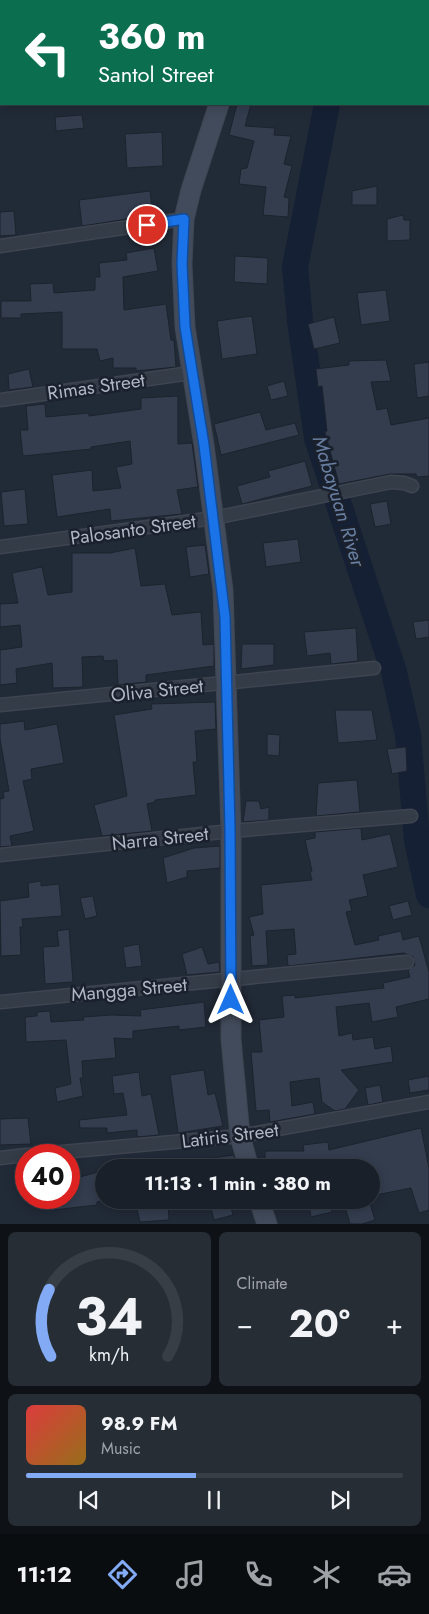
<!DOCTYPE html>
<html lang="en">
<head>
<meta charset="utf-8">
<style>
	:root { --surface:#192029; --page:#262d35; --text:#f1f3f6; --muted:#9fa3a8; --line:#373e46; --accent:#83aaf5 }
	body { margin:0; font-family:Jost,sans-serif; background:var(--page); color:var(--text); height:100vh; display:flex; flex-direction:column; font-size:19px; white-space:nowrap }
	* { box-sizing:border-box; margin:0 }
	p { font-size:16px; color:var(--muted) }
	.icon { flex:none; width:28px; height:28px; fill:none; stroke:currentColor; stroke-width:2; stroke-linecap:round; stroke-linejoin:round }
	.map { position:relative; height:1224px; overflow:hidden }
	.side { display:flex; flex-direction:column; gap:8px; padding:8px; background:#0e1217; flex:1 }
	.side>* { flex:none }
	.banner { position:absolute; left:0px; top:0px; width:430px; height:105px; box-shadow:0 2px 12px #0003,0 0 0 1px var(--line); background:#0b6e4f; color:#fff; overflow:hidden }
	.speed { position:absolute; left:15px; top:1144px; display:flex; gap:10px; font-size:25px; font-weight:700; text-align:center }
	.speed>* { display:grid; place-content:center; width:65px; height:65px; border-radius:50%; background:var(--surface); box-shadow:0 2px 12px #0003,0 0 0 1px var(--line); line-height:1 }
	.speed .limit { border:8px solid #d22; background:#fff; color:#111 }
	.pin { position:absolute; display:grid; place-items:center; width:42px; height:42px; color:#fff; margin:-21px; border:2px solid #fff; border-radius:50%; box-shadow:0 1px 5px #0007 }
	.me { position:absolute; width:55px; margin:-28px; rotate:0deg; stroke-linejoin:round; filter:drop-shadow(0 0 4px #0008) }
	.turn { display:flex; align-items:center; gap:18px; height:105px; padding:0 15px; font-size:22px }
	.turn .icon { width:65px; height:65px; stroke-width:2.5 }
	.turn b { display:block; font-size:35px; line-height:42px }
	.big { font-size:38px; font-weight:700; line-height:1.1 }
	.side .tile { flex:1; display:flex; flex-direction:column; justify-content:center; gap:8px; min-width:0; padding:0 18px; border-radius:8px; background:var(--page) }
	.side .dial { align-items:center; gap:0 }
	.dial svg { height:130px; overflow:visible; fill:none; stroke:var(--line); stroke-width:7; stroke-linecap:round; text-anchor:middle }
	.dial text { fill:var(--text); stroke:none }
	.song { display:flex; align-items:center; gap:15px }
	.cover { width:60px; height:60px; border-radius:8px; background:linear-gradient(135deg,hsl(0 70% 55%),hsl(40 70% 35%)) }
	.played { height:5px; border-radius:2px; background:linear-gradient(90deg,var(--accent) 45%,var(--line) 45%) }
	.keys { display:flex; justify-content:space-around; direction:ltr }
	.heat { display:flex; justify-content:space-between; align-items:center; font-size:28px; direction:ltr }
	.side .tiles { flex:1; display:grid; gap:8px; grid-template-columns:1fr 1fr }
	.tile:last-child { grid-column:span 2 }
	.trip { position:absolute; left:95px; top:1159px; width:285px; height:50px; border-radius:25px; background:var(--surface); box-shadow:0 2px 12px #0003,0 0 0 1px var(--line); font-weight:700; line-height:50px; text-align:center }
	.tab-bar { display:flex; height:80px; justify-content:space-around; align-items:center; background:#0a0d10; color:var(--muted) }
	.tab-bar .icon { width:35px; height:35px }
	.tab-bar .current { color:var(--accent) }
	.tab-bar b { font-size:22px; color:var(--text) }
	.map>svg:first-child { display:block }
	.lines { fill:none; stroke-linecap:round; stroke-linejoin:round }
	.river { stroke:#152034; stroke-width:26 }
	.building { fill:#333d4e; stroke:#1c232e }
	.street-casing { stroke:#3e4551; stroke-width:15 }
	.secondary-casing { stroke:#3e4551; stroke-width:21 }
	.street { stroke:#343c48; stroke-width:12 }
	.secondary { stroke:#424b5b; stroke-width:19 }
	.route-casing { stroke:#114b97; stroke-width:12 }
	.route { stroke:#1a73e8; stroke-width:9 }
	.labels { text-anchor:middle; stroke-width:5; stroke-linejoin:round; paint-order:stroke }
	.street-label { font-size:19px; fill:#afb6c4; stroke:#1a212c }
	.water-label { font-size:20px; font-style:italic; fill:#687fa3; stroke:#1a212c }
</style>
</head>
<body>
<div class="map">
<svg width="429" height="1224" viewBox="0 0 429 1224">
	<rect width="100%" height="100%" fill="#212a37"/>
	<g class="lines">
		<path class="river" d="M343,1l1,-1
			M327,104l-32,163 5,54 17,117 77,234 14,63 9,105 12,55"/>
	</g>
	<path class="building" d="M237,104h14l-6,22 30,2 -1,7 17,1 -7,28 8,2 -8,31 5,1 -1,19 -25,-2 3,-28 -27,-3 2,-15 6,-1 7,-27 -25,-6z
		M82,115l2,13 -28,3 -1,-14z
		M162,132l1,34 -36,2 -2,-34z
		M377,186v19h-25v-14z
		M150,191l3,24 -71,11 -3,-26z
		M14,211l2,24 -16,1v-24z
		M403,215l1,5h6v20l-23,1v-22z
		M154,248l4,23 -35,6 1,33 42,-6 5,36h3l2,27 -40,4v-3h-23v-10l-13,3 -3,-12h-35v-37l-41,2v4h-20v-17h30l-1,-17 23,-1 1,10 41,-3v-13h5l-1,-14 28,-3 -1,-7z
		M235,256l33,2 -1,26 -33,-2z
		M386,290l4,31 -29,4 -4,-32z
		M252,316l5,38 -35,5 -5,-38z
		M334,317l6,26 -26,6 -6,-25z
		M386,360l5,21 -20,1 6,28 10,-2 4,17 38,-7v58l-12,1 -1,-3h-26l-51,10 -14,-52 2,-1 -5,-45 -4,1 -2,-18 33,-4v-4z
		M429,362v34l-12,2 -3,-34z
		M29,369l4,18 -24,3 -1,-16z
		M284,381l4,15 -17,4 -4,-14z
		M178,396v48l14,-1 6,44 -21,3 5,24 -71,7 -1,-12 -53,8 -5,-42 40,-5 1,21 28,-3 -5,-21 16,-3 -2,-23 -39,6v2l-68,7 -3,-26h8l-2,-24 19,-2 1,13 43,-4v3l52,-7v-11z
		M260,412l6,18 29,-7 4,12 -78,20 -7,-31z
		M305,461l7,25 -70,18 -5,-18 33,-9 -2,-6z
		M25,489l3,35 -24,2 -3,-34z
		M387,501l4,23 -16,3 -5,-23z
		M298,539l3,23 -35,5 -3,-24z
		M205,545l4,29 -19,3 -4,-30z
		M135,548l6,38 24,-2 7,31 29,-3 2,33 11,-1v22l-68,9v7l-28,3 -1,-25 -13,1 -1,-5 -21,1 1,30 -30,1 -1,-25 -36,6 1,14 -17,2v-35l22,-3 -2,-22 -20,2v-23l18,-1 -6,-30 30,-6 6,28 24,-3v-39h38z
		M429,620v17l-13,2 -3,-17z
		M356,628l2,33 -27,3 -1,-11 -23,3 -3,-24z
		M242,644h32v21l-33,4z
		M215,702l1,27 -21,2 2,31h-4l3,33 -41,5v2l-8,2 5,27 -50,5 -8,-31 33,-9 -13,-81 38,-6 -1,-5z
		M335,710h37l5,30 -39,3z
		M24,721l1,9 32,-6 7,39 -33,6 1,10 -9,2 11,50 -24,5 2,10 -12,1v-48l4,-1 -1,-6 6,-1 -9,-52v-15z
		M267,734l13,1 -1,21 -12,-1z
		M406,747l1,24 -15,3 -5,-25z
		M357,780l3,32 -44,4 2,-33z
		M246,801h13l2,8 8,-2v13l-26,2z
		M361,828l1,12 28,-6 8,33 -35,8 5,21 -19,4 3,11 -6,1 9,33 24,-5 -1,-4 23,-5 2,9 16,-4 10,36v27l-33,8 2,10 -26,5 -3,-19 -33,4 3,29 13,-3 1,7 20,-3 2,12 16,-3 2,16 -52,8 18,20 -14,19 -10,2 -13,-9 -3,-24 -29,4 2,24 21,-4 2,12 -45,8 -1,-12 -13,1 -5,-59h11l-3,-32 25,-3 -2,-21 13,-1v3l89,-10 -1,-5 27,-6 -2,-7 7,-5 -2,-8 -9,-4 -116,13 -1,-11 9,-1 -2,-25 -28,2 2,34 -16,1 -2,-30 4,-1 -5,-18 14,-3 -2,-29 51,-5 -2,-8 2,-1 -7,-31 10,-2v-6z
		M220,846v22l-33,3v6l-20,6 -4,-25 31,-10z
		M41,881v5l18,-2 3,32 -40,3 1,8h-3l1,28 -20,1 -1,-55 29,-4 -1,-14z
		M93,896l4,20 -12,3 -5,-21z
		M408,901l4,14 -19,5 -4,-14z
		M69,929l4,53 -28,2 -2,-37 16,-1 -2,-15z
		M139,944l3,22 -16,2 -3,-21z
		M202,947l6,17 11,-2 1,10 -33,3 -5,-21z
		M204,1002l2,25 -27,3v-4l-46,5v8l-19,-1 2,20 -34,3 1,17h-3l3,18 -26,6 -2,-14 16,-4 -5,-44 -40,2 -1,-25 12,-1v-4l13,-1 1,11 33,-2 -1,-3 29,-2 29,1 -1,-6z
		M204,1070l4,25 7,-2 8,33 -45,7 -8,-58z
		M139,1072l3,24 9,-2 8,41 -22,2v-7l-30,3v-5h-27l-1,-8 48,-5 -4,-22 -9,1 -2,-18z
		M429,1076v14l-19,3 -2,-13z
		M380,1085l3,17 -15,3 -3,-17z
		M28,1118l3,26 -31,1v-26z
		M421,1128l8,40v42l-10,3 -8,-25 -40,8v-28h-106v-17h39l-1,-6 25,-3 1,8z
		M234,1155l2,13h-39v-8z
		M98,1172l7,28 -8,2v3l-44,5 -2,-12h18v-18z
		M154,1200h14l1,20 -29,2 -4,-18z
		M209,1200h20l4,15 -19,5z
		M308,1200h21l3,12 -21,5z
		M355,1200h14l6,20 -13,4h-12l-6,-21z"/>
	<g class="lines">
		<g class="street-casing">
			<path id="street" d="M0,92h1
				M0,246l184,-27
				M0,400l191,-27
				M0,547l214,-29 177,-36 13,1 8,3
				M0,705l374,-37
				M0,855l231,-24 180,-15
				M0,1002l407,-40
				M29,1155l211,-19 189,-34
				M0,1158l26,-3"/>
		</g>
		<g class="secondary-casing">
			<path id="secondary" d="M242,1v-1
				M219,104l-28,86 -7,29 -2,45 3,63 19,118 19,145 8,241v208l9,97 9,32
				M259,1200l8,24"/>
		</g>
		<use href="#street" class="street"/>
		<use href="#secondary" class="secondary"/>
	</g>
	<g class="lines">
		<g class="route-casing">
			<path id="route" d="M147,225l37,-6 -2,45 3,63 19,118 21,172 5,213 1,170"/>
		</g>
		<use href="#route" class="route"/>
	</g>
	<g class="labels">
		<g class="street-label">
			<text transform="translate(96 386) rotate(-8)" y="7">Rimas Street</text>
			<text transform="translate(133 529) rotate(-8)" y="7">Palosanto Street</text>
			<text transform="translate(157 690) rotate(-6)" y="7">Oliva Street</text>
			<text transform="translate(160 838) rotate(-6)" y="7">Narra Street</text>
			<text transform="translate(129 989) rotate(-5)" y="7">Mangga Street</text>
			<text transform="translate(230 1135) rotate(-7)" y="7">Latiris Street</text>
		</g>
		<g class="water-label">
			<text transform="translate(339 501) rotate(73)" y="7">Mabayuan River</text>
		</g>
	</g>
</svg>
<div class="speed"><div class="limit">40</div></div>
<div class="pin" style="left:147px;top:225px;background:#d93025"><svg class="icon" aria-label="arrive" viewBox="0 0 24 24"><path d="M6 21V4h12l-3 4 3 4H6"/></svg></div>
<svg class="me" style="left:231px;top:1000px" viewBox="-20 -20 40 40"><path d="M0-17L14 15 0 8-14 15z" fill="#1a73e8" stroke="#fff" stroke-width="4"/></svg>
<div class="trip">11:13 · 1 min · 380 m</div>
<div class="banner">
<div class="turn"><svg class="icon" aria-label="left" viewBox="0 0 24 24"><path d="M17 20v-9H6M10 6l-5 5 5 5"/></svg><div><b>360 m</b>Santol Street</div></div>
</div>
</div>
<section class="side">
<div class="tiles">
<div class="tile dial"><svg viewBox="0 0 100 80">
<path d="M14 69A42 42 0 1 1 86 69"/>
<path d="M14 69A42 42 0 0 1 13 28" stroke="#83aaf5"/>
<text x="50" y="56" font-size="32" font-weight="700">34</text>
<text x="50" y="72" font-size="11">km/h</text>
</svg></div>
<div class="tile"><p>Climate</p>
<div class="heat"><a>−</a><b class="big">20°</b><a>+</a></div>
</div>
<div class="tile">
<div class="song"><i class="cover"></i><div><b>98.9 FM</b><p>Music</p></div></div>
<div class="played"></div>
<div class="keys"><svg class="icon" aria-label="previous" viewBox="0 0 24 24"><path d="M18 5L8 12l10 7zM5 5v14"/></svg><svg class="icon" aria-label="pause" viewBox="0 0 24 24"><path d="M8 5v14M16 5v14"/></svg><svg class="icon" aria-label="next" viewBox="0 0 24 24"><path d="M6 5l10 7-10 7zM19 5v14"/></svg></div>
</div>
</div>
</section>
<nav class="tab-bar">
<b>11:12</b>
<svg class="icon current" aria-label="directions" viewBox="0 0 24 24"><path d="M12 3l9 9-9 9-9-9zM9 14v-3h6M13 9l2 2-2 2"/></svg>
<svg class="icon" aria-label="music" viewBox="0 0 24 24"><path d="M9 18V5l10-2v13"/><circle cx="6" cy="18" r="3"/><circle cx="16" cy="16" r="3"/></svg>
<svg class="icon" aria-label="phone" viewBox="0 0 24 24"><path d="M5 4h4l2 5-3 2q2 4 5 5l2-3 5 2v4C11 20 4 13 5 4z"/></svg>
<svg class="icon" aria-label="climate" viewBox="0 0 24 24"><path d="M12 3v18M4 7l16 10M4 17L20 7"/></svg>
<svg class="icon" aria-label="car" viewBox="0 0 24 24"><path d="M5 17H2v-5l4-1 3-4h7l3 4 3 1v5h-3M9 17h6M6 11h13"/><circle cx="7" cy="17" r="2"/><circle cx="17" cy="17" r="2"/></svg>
</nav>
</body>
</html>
